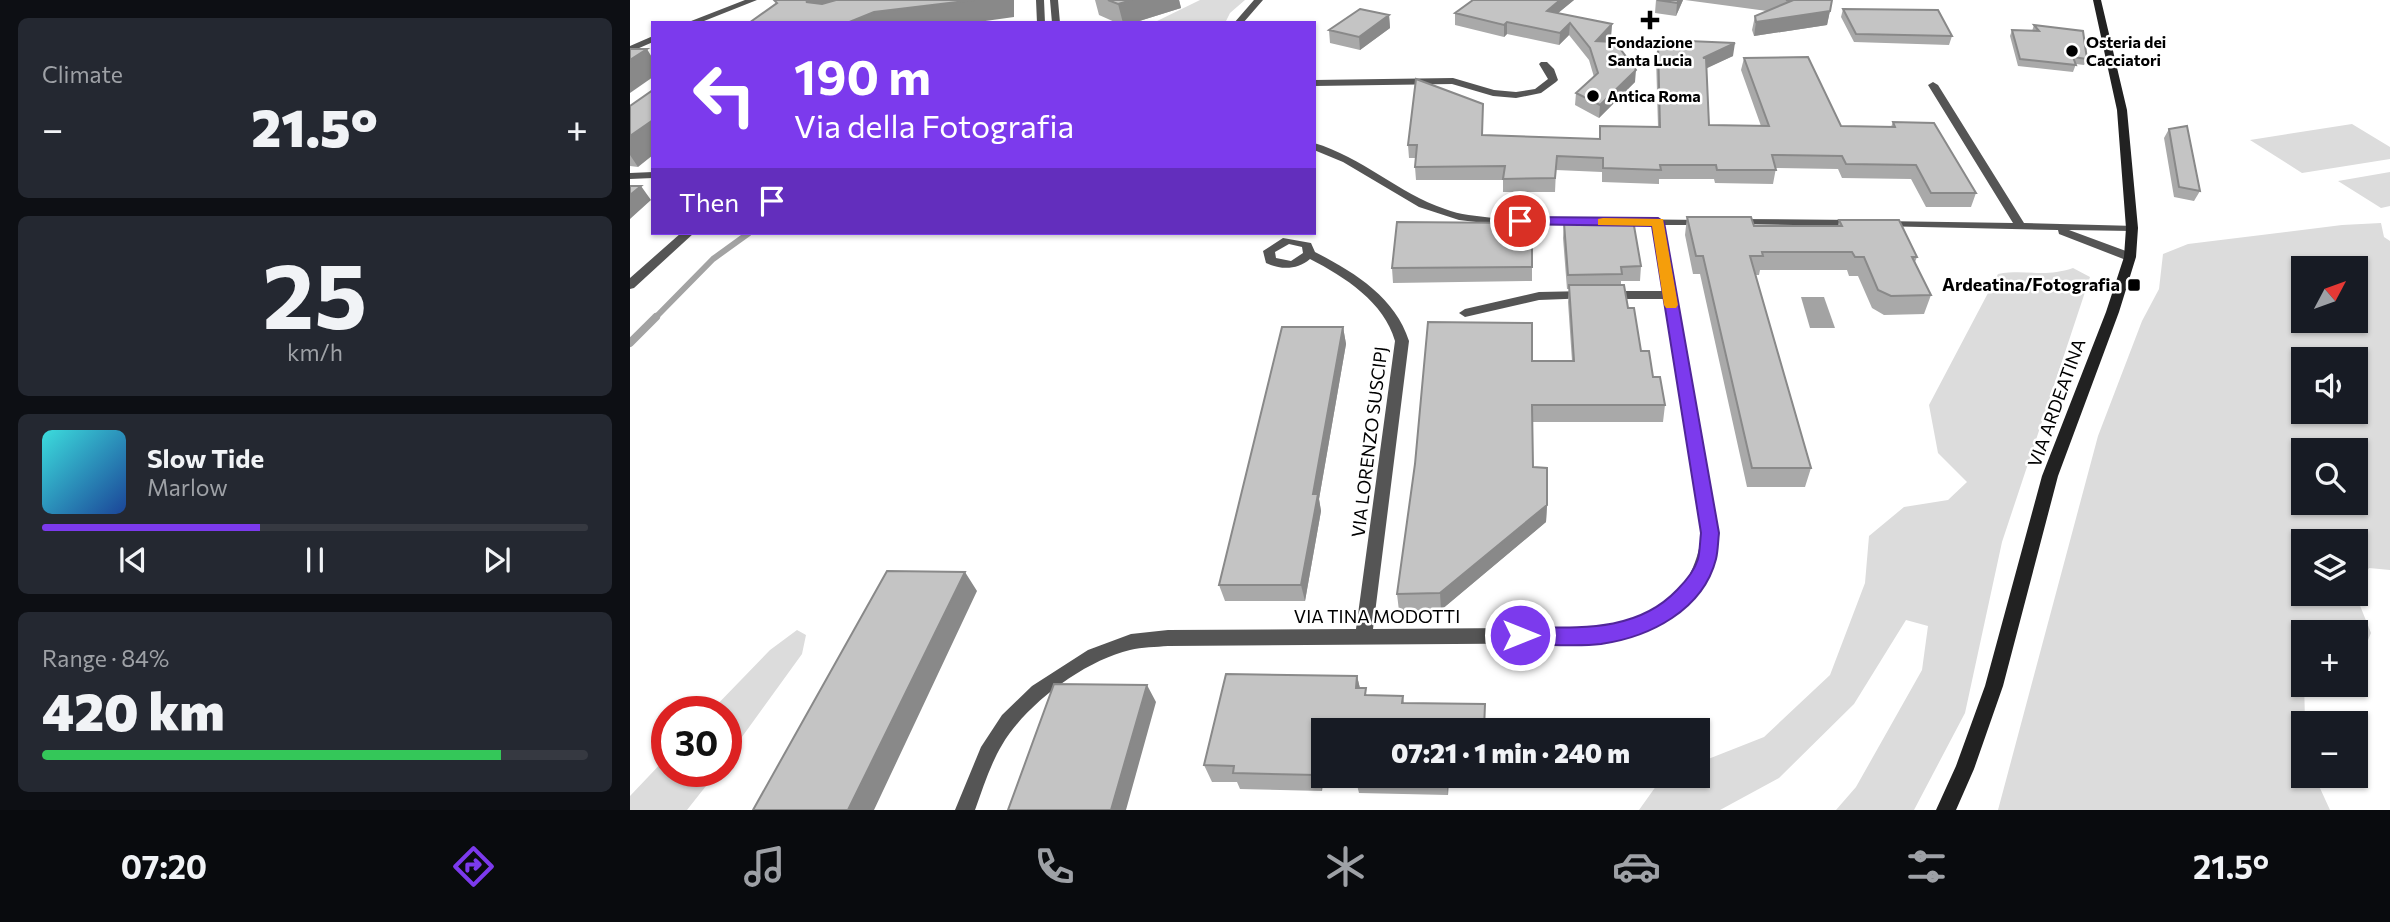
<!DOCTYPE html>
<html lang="en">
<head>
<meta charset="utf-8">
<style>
	:root { --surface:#171b24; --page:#242831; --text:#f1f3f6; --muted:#9ea1a6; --line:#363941; --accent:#7c3aed }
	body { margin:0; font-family:Commissioner,sans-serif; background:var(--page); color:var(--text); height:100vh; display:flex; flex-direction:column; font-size:26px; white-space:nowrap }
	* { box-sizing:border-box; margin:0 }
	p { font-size:23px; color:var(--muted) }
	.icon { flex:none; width:38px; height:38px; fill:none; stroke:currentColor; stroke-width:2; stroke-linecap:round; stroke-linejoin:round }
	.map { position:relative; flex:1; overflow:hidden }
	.details { display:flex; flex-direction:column; gap:18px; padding:18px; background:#0d0f14; width:630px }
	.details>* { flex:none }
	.guide { position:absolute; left:21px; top:21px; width:665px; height:214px; border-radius:0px; box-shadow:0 2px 5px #0004; background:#7c3aed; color:#fff; overflow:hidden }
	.needle { width:46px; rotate:49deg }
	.buttons { position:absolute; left:1661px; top:256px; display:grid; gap:14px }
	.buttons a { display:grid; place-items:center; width:77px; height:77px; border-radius:0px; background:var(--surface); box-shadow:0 2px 5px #0004; font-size:35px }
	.speed { position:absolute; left:21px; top:696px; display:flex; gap:14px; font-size:35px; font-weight:700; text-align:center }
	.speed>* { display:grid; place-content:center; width:91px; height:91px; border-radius:50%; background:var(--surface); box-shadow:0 2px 5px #0004; line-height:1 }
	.speed .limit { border:10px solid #d22; background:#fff; color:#111 }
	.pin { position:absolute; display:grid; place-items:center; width:60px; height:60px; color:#fff; margin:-30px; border:4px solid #fff; border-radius:50%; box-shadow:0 2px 7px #0007 }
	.me { position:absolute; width:77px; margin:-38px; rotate:90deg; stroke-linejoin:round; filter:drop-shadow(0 0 5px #0008) }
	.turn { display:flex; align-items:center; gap:24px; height:147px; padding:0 28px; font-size:32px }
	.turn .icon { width:91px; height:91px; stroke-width:2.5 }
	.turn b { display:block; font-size:49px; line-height:60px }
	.then { display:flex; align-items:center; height:66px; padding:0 28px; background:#0003; gap:14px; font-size:26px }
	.big { font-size:52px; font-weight:800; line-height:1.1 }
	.details .tile { flex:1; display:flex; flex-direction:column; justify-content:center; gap:10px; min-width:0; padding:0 24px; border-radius:10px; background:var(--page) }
	.details .dial { align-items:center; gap:0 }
	.dial b { font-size:91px; line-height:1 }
	.song { display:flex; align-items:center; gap:21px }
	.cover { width:84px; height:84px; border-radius:10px; background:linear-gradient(135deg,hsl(180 70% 55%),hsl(220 70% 35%)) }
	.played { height:7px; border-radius:4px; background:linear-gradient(90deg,var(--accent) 40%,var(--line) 40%) }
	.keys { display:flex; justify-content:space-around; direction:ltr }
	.heat { display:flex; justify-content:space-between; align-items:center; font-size:38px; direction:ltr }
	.charge { height:10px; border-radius:5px; background:linear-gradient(90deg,#34c759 84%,var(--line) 0) }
	.trip { position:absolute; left:681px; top:718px; width:399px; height:70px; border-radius:0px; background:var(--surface); box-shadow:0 2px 5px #0004; font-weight:800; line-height:70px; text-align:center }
	.menu { display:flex; height:112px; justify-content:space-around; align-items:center; background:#090b0e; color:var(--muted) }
	.menu .icon { width:49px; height:49px }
	.menu .selected { color:var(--accent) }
	.menu b { font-size:32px; color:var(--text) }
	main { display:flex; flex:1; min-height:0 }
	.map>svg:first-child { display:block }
	.green { fill:#dcdcdc; fill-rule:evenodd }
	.water { fill:#a3a3a3 }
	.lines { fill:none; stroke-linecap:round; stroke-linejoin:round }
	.stream-far1 { stroke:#a3a3a3; stroke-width:6 }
	.stream { stroke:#a3a3a3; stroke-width:8 }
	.street { fill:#555; fill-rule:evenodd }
	.secondary { fill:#222; fill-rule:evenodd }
	.wall { fill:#a9a9a9 }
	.shaded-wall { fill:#898989 }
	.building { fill:#c4c4c4; stroke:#898989; stroke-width:2 }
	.route { fill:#7c3aed; stroke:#51269a; stroke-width:2 }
	.slow { fill:#f59e0b }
	.poi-dot { fill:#000; stroke:#fff; stroke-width:2.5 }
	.labels { text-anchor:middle; stroke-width:5; stroke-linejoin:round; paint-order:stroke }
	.far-poi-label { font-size:16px; font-weight:bold; fill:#000; stroke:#fff; text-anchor:start }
	.poi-label { font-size:18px; font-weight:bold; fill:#000; stroke:#fff; text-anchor:end }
	.street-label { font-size:18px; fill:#000; stroke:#fff }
</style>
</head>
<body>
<main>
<section class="details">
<div class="tile"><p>Climate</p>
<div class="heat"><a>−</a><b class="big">21.5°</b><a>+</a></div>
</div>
<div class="tile dial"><b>25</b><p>km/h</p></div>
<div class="tile">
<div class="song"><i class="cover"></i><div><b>Slow Tide</b><p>Marlow</p></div></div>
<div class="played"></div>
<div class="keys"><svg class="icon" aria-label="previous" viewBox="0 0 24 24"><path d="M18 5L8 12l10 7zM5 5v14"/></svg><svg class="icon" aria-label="pause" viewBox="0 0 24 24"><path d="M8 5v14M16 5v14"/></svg><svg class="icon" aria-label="next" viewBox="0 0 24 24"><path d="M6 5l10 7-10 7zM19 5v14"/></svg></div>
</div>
<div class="tile"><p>Range · 84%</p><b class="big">420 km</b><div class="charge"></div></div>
</section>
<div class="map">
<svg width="1760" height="810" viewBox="0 0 1760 810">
	<rect width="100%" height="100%" fill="#fff"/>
	<path class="green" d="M570,0h45l-15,13 -5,10h-72z
		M1722,124l38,23v12l-88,14 -52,-33z
		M1760,172v34l-9,2 -43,-27z
		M1751,223l3,14 6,4v329l-21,-2 -13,20v-47h-53v52h52l16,40 -9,21 -6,1v-23h-53l2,91h-2v52h11l16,35h-332l100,-374 44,-115 17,-32 4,-35 25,-10 154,-19zM1673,268h53v52h-53zM1673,359h53v52h-53zM1673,450h53v52h-53z
		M1443,268l17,9 -88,265 -37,171 -51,97h-78l20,-23 66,-117 6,-44 -22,-6 -52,84 -75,74 -59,32h-81l25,-35h34v-12l66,-26 66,-62 35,-92 4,-47 35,-29 44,-7 19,-18 -29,-29 -9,-48 69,-131c29,-5 46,4 75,-6z
		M167,630l9,5 -4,19 -76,105v-47h-16l60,-62z
		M37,757v15h50l-30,38h-57v-14z"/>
	<path class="water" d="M1171,297h23l11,31h-25z"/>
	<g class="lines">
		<path class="stream-far1" d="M24,319l59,-60 36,-26"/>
		<path class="stream" d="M0,343l26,-26"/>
		<path class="street" d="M115,0h12l-58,23h-13z
			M406,0h8l1,23h-8z
			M420,0h8l2,23h-8z
			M624,0h9l-20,23h-9z
			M23,36v6l-23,10v-6z
			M911,62h6l7,7 4,11 -2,2 -15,11 -25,5 -23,-2 -41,-12 -138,2v-6l139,-2 41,12 22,2 19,-3 13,-10 -9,-15z
			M1303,82l5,3 86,138 112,3 2,2 -6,3 -63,-1 65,24v6h-8l-67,-26 -1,-4 -181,-4 -2,-2 6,-3 132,2 -85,-138z
			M684,143c48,14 84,50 131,66 15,6 32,7 48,9l215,2 2,2 -6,3h-40l54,308c-10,74 -50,95 -118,110l-432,3c-12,1 -26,1 -38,4 -46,11 -104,54 -128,95 -12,20 -19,43 -27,65h-20l26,-63 21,-32 30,-29 56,-36 43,-16 37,-4 188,-1 39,-288c-11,-39 -50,-64 -85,-82 -13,11 -29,11 -44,4l-3,-12 20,-13 28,5 4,9c39,20 80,45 94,89l-36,288c47,0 93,-1 139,-1 83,0 175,11 190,-95l-37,-234h-57l-6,-4 6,-4h55l-10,-66 -160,-1 -34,-4 -40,-13 -76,-45 -29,-12zM659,244l13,3 1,6 -12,8 -15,-3 -1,-6z
			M23,172v6l-23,1v-6z
			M1105,219l123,1 6,3 -6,3 -127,-2 -2,-2z
			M51,233h13l-60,55 -4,1v-11z
			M957,291l4,1 2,3 -2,3 -52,2 -74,17 -6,-4 6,-4 74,-17z"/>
		<path class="secondary" d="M1463,0h8l26,110 11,118 -2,29 -17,55 -61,164 -55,210 -29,83 -18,41h-20l20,-44 29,-80 57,-210 64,-164 18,-55 2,-29 -9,-118z"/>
	</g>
	<path class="wall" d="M465,0h84l2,8 -48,15h-16l-18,-8z
		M843,0h101l-16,13 54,11 -1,12 -5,6 29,40 -36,36 -24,-13 1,-12 18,-16 -5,-17 -20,-25 -10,10 -52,-11 -3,3 -49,-12v-12z
		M1026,0h27l-7,16 -21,-3z
		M1055,0h147l-5,25 -73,11 -2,-6 3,-14 12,-5z
		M1213,9l109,27 -3,9 -95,-3 -13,-25z
		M759,15l1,13 -30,22 -30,-7 -1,-13z
		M1404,25l53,34 -3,6 -8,-1 -3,8 -55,-6 -8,-30 2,-6 20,1z
		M1028,44l75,12 -27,12 3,57 52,1 -20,-56 3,-12 97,68 50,1 2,-5 83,71 -5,14h-45l-15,-28 -69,-1 -4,-9 -62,-1 -3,16 -58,-1 -1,-4h-55v5l-57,-2v-10l-46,-2 -1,22h-52v-12h-87l-1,-13 1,-9h-7l-1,-13 191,-6 1,-13 58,1 -2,-70z
		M0,106l8,61 -8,-1z
		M1539,129l31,62 -6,10 -20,-4 -10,-59z
		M1057,217l67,9h84l1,-6 78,37 -2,5 16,33 -7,19 -40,1 -12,-7 -14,-32h-9l-2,-6h-87l-1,5h-4l56,193 -6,19h-58l-47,-213h-7l-8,-39z
		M902,223v58l-139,2 -1,-15z
		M934,223l77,43 -1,15h-19v4l20,66 24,54 -2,17h-131l1,45 14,38 -1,17 -105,88 -42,1 -2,-17 135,-233h40l-4,-59 1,-13h-2l-4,-51z
		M713,327l3,17 -27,155 2,12 -16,90h-80l-6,-16z
		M727,676l3,12 7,7 36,1 1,7 82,19 -1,8h-162v45h126l-1,20 -89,-2 -3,-12 -33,-1 -1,11 -82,-2 -3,-7h-25l-8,-17z"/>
	<path class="shaded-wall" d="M181,0h37l4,9 -46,-7z
		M344,0h40v17l-43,6h-124l27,-11z
		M502,0h47l2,8 -48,15h-10l-5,-19z
		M930,0h14l-28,23 1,-12z
		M1049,0h4l-7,16 1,-13z
		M1200,11l-3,14 -73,11 2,-14z
		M759,15l1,13 -30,22 -1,-13z
		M877,22v12l-3,3v-12z
		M940,23l-1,12 -10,10 1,-12z
		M982,24l-1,12 -16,18 1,-13z
		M1105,43l-2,13 -32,15 2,-13z
		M17,49l6,10v18l-23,16v-33z
		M1006,70l-1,12 -36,36 1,-13z
		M23,120v35l-15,12 -8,-12v-19z
		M11,186l10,14 -21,19v-24z
		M713,327l3,17 -27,155 2,12 -16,90 -4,-16 12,-91z
		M917,505l-1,17 -105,88 -1,-17z
		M335,572l12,19 -103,219h-26z
		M727,676l4,17 -5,-5z
		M517,685l9,17 -30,108h-15z
		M688,764l5,16 -1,11 -5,-16z
		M816,775h3l-1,20 -2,-16z"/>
	<path class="building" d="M144,0h37l-5,2 16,2 14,-4h138l-100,12 -27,11h-98l28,-20z
		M478,0h24l-14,4z
		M843,0h87l-13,11 65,13 -16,17 19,1 21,28 -36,35 -24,-12 22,-20 -8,-25 -20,-25 -10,10 -53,-11 -3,3 -49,-12z
		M1027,0h22l-2,3z
		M1156,0h46l-2,11 -74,11 -1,-6 36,-15z
		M730,9l29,6 -30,22 -30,-7z
		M1213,9l95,1 14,26 -96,-2z
		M1404,25l49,6 4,28 -14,-2 3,8 -56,-6 -8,-29 27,1z
		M1035,40l70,3 -32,15h3l3,67 60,1 -25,-68 64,-1 33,69 54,1 -2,-5 41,1 42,70h-45l-15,-28 -70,-1 -4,-8 -70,-1 4,15h-59l-1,-5h-56l1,5 -58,-2v-10l-46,-2 -2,22 -52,1 2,-13 -90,1 2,-22h-9l8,-66 67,25 -1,31 118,4v-13l60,1 -2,-83h7z
		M0,49h17l-17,11z
		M23,90v30l-23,16v-30z
		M1557,126l13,65 -21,-4 -10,-58z
		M0,186h11l-11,9z
		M1057,217h64l3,9h88l-3,-6h60l18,37h-5l19,38 -40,1 -13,-6 -14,-33h-9l-3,-5h-90l1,4h-13l61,212h-59l-49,-212h-7z
		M1003,220l8,46 -20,1 1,7 -54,1 -4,-52z
		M767,222l135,1v44l-140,1z
		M939,285h55l4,23h6l7,43h8l4,26h7l5,28h-133l1,62 14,1v37l-107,88 -43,1 18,-130 13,-142 104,1v38h42z
		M652,327h61l-30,167h5l-17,91h-82z
		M257,571l78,1 -117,238h-95z
		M596,674l131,2 -1,12h10l-1,7 38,1 -1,7 83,1 -1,26h-161v34h-5l-1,11 -84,-2 1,-7 -30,-1z
		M424,684l93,1 -36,125h-103z
		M725,775h91v4l-91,-2z"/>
	<path class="route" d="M890,217l138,1 6,4 55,311c-1,8 -1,18 -3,26 -13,51 -66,78 -115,85 -26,3 -55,0 -81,0l-7,-3 -3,-6 3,-6 7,-2c55,0 115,7 157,-37 9,-9 17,-18 21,-31 2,-8 2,-18 3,-26l-49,-307 -137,-2 -1,-3z"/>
	<path class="slow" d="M973,218l60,1 15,86 -2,3h-10l-2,-3 -12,-79 -54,-1v-6z"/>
	<g class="poi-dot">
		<path d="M1016.5 9.5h7v7h7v7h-7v7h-7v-7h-7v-7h7z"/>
		<circle cx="1442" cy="51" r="7"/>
		<circle cx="963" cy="96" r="7"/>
		<rect x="1497" y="278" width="14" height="14" rx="3.5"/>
	</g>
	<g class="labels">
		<g class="far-poi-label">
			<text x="1020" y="48" text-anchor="middle">Fondazione<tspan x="1020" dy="18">Santa Lucia</tspan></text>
			<text x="1456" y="48">Osteria dei<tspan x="1456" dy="18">Cacciatori</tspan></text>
			<text x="977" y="102">Antica Roma</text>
		</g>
		<g class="poi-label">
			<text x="1490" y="291">Ardeatina/Fotografia</text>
		</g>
		<g class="street-label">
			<text transform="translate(1427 403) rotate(-70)" y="6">VIA ARDEATINA</text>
			<text transform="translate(740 442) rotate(-83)" y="6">VIA LORENZO SUSCIPJ</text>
			<text x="747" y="623">VIA TINA MODOTTI</text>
		</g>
	</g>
</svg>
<div class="buttons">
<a><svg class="needle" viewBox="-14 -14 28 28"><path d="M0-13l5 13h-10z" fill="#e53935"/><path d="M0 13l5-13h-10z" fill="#9ea1a6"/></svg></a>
<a><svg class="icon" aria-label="sound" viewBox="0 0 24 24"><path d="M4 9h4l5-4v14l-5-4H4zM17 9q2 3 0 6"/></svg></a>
<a><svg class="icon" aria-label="search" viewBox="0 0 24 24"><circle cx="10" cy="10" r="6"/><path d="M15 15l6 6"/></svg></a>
<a><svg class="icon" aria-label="layers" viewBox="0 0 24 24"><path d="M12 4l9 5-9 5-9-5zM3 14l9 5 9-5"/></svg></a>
<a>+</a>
<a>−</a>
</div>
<div class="speed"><div class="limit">30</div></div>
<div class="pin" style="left:890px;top:221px;background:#d93025"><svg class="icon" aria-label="arrive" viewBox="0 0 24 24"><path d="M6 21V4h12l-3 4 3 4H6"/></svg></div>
<svg class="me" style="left:890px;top:635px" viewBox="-20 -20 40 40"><circle r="17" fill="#7c3aed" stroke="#fff" stroke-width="3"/><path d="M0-11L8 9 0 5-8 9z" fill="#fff"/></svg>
<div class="trip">07:21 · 1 min · 240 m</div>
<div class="guide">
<div class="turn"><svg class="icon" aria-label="left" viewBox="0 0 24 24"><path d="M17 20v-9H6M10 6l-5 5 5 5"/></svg><div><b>190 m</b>Via della Fotografia</div></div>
<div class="then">Then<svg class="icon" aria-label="arrive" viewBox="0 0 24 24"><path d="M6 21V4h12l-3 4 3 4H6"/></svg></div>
</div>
</div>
</main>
<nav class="menu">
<b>07:20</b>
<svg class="icon selected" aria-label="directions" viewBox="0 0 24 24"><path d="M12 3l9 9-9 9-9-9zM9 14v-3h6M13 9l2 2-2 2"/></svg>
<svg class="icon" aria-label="music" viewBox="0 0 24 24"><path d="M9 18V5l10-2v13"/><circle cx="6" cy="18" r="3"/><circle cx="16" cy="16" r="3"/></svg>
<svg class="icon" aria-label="phone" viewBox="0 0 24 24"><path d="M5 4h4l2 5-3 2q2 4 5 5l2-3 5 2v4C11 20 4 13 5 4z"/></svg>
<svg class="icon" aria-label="climate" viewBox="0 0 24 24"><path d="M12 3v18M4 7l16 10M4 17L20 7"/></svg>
<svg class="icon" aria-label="car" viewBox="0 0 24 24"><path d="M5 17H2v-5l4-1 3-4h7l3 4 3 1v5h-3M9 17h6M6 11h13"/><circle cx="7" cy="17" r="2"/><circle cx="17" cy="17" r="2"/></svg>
<svg class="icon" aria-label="filters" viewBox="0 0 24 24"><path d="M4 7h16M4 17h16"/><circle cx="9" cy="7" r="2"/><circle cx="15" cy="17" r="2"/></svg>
<b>21.5°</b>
</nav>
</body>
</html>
